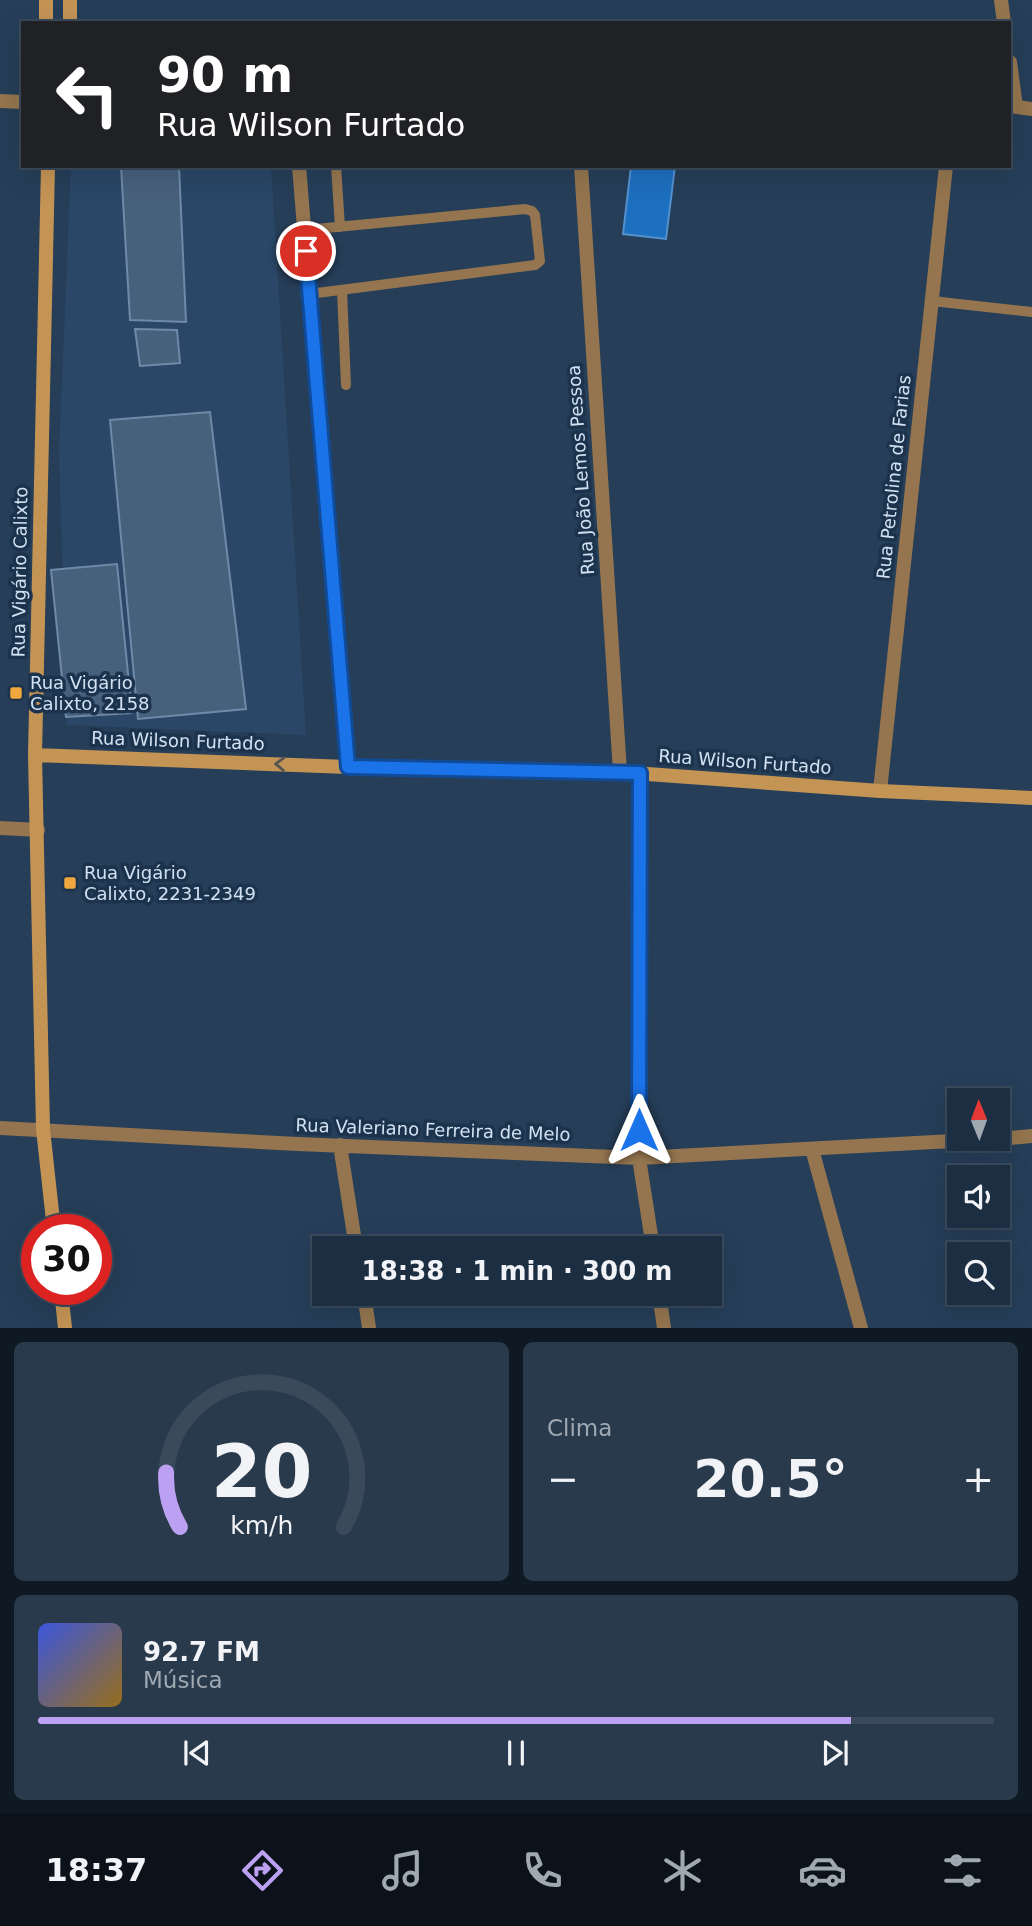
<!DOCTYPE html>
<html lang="pt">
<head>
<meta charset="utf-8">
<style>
	:root { --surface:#1c2e42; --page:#293a4d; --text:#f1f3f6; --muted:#a0a8b2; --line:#3a4a5b; --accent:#bca0f2 }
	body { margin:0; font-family:"DejaVu Sans",sans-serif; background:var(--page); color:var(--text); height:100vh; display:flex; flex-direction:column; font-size:26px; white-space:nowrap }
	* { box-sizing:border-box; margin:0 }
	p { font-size:23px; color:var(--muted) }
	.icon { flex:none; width:38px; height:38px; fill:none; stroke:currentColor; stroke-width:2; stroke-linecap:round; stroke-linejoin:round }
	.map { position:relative; height:1328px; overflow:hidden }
	.drawer { display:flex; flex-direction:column; gap:14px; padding:14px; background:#0f1924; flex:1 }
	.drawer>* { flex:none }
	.hud { position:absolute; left:21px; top:21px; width:990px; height:147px; border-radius:0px; box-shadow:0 7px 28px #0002,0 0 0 2px var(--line); background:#202124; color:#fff; overflow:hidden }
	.needle { width:46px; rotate:359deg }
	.controls { position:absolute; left:947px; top:1088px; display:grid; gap:14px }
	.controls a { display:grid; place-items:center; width:63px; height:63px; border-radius:0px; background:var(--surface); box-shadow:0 7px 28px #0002,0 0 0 2px var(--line); font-size:35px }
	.speed { position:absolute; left:21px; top:1214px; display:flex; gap:14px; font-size:35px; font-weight:700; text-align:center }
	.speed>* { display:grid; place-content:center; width:91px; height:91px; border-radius:50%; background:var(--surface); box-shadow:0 7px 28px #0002,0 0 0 2px var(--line); line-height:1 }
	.speed .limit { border:10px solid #d22; background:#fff; color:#111 }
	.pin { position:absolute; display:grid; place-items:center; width:60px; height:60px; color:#fff; margin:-30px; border:4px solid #fff; border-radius:50%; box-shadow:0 2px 7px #0007 }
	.me { position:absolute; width:77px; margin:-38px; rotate:0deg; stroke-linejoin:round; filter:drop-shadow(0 0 5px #0008) }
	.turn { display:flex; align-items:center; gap:24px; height:147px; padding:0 21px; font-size:32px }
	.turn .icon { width:91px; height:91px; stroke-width:2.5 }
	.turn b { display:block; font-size:49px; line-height:60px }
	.big { font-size:52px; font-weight:600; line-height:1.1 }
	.drawer .tile { flex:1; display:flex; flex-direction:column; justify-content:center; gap:10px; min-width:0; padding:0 24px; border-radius:10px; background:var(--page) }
	.drawer .dial { align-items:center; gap:0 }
	.dial svg { height:182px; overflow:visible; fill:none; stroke:var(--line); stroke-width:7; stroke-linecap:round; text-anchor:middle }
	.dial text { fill:var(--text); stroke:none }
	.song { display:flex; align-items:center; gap:21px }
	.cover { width:84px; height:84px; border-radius:10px; background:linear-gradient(135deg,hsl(230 70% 55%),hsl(40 70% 35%)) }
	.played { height:7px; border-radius:4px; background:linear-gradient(90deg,var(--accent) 85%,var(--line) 85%) }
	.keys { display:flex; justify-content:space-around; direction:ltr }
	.heat { display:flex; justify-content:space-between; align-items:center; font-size:38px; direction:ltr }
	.drawer .tiles { flex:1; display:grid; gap:14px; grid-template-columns:1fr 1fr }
	.tile:last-child { grid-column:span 2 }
	.trip { position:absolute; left:312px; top:1236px; width:410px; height:70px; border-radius:0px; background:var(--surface); box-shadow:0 7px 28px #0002,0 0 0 2px var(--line); font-weight:600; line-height:70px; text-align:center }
	.dock { display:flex; height:112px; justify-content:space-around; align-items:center; background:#0b121a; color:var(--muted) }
	.dock .icon { width:49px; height:49px }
	.dock .active { color:var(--accent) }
	.dock b { font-size:32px; color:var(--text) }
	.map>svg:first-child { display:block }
	.built { fill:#2a4767 }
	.water { fill:#1d6fbf; stroke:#5391ce; stroke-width:2 }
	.building { fill:#47607c; stroke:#6f89a8; stroke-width:2 }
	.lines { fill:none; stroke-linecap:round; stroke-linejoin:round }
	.lane { stroke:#94754f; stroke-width:10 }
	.street { stroke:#94754f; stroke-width:14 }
	.secondary { stroke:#c49455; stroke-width:14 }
	.oneway { stroke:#575550 }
	.route-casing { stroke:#114b97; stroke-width:18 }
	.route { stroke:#1a73e8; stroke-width:12 }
	.poi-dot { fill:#efa73e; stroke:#1c334d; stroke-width:2.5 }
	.labels { text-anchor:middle; stroke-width:7; stroke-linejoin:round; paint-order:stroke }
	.street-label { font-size:18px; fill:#d2e1f1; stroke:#1c334d }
	.poi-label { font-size:18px; fill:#d2e1f1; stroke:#1c334d; text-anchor:start }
</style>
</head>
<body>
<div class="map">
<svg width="1032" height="1328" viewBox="0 0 1032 1328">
	<rect width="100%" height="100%" fill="#263e58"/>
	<path class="built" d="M71,166h200l35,569 -239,-10 -8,-275z"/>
	<path class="water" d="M631,166h44l-9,73 -43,-5z"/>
	<path class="building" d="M121,166h58l7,156 -56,-2z
		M135,329l42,1 3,33 -40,3z
		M210,412l36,297 -108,10 -28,-299z
		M117,564l15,149 -66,4 -15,-147z"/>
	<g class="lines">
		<path class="lane" d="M336,166l4,61
			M305,230l220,-21 7,2 3,4 5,46 -5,4 -226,29
			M342,290l4,95
			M932,301l100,11"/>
		<path class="street" d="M1001,0l3,23
			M1010,62l6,45
			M0,101l23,1
			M1010,106l22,3
			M299,166l49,601
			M581,166l39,606
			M640,773l-1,385 14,90
			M880,791l66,-625
			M0,828l38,2
			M0,1128l298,16 341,14 351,-19
			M998,1139l34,-3
			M340,1145l16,103
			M812,1149l49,179
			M364,1293l5,35
			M659,1293l5,35"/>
		<path class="secondary" d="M46,23v-23
			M70,23v-23
			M48,166l-13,589 8,374 11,101
			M35,755l313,12 272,5 260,19 152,7
			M61,1290l4,38"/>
	</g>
	<defs><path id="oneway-chevron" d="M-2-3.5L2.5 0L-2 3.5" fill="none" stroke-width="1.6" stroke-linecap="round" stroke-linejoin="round" transform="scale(1.75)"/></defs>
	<use class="oneway" href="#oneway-chevron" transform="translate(280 764) rotate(-178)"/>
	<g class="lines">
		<g class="route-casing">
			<path id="route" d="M306,251l42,516 292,6 -1,357"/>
		</g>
		<use href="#route" class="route"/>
	</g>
	<g class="poi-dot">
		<rect x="9" y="686" width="14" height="14" rx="3.5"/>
		<rect x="63" y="876" width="14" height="14" rx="3.5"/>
	</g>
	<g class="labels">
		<g class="street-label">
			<text transform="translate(581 470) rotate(-94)" y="6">Rua João Lemos Pessoa</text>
			<text transform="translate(894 477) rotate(-84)" y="6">Rua Petrolina de Farias</text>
			<text transform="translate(20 572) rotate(-89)" y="6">Rua Vigário Calixto</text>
			<text transform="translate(178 741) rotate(2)" y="6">Rua Wilson Furtado</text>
			<text transform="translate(745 762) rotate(4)" y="6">Rua Wilson Furtado</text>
			<text transform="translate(433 1130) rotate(2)" y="6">Rua Valeriano Ferreira de Melo</text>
		</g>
		<g class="poi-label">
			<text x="30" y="689">Rua Vigário<tspan x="30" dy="21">Calixto, 2158</tspan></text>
			<text x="84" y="879">Rua Vigário<tspan x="84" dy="21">Calixto, 2231-2349</tspan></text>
		</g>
	</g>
</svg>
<div class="controls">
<a><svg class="needle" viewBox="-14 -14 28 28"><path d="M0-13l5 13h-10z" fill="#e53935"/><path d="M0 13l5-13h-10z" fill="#a0a8b2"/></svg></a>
<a><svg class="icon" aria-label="sound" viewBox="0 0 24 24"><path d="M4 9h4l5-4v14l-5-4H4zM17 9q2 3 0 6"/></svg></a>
<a><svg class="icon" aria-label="search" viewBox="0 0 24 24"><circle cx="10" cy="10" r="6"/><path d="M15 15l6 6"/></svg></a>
</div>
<div class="speed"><div class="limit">30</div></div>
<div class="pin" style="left:306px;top:251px;background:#d93025"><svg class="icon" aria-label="arrive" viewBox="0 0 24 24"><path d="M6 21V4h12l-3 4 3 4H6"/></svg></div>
<svg class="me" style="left:639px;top:1130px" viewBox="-20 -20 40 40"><path d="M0-17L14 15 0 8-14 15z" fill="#1a73e8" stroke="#fff" stroke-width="4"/></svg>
<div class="trip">18:38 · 1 min · 300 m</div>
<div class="hud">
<div class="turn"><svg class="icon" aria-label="left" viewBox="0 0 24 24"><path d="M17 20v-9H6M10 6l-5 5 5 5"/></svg><div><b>90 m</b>Rua Wilson Furtado</div></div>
</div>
</div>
<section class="drawer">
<div class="tiles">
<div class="tile dial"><svg viewBox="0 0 100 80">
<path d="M14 69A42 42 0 1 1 86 69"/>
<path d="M14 69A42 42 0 0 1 8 45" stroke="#bca0f2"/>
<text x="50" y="56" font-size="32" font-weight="700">20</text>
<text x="50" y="72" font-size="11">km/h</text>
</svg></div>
<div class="tile"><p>Clima</p>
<div class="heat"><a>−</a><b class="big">20.5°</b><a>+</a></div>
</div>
<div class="tile">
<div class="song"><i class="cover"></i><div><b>92.7 FM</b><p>Música</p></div></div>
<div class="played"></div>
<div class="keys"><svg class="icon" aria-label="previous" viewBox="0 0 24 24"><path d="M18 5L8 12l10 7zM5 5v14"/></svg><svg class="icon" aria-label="pause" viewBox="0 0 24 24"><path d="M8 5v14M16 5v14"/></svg><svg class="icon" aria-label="next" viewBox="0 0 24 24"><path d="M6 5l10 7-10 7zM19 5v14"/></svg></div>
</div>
</div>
</section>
<nav class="dock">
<b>18:37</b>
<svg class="icon active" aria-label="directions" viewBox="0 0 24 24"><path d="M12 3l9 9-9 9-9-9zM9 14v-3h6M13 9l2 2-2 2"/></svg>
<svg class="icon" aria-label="music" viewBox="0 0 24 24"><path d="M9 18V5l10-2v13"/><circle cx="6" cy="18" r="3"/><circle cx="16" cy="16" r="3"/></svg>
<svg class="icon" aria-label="phone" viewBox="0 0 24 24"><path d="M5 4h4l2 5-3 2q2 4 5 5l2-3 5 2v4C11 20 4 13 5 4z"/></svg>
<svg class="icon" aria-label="climate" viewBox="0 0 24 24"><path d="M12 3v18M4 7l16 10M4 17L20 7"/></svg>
<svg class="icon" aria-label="car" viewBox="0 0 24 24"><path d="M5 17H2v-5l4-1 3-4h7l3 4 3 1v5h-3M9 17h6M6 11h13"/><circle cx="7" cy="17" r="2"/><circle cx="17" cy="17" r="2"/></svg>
<svg class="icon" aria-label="filters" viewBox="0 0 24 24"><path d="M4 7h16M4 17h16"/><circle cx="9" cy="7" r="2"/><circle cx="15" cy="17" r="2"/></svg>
</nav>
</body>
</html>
